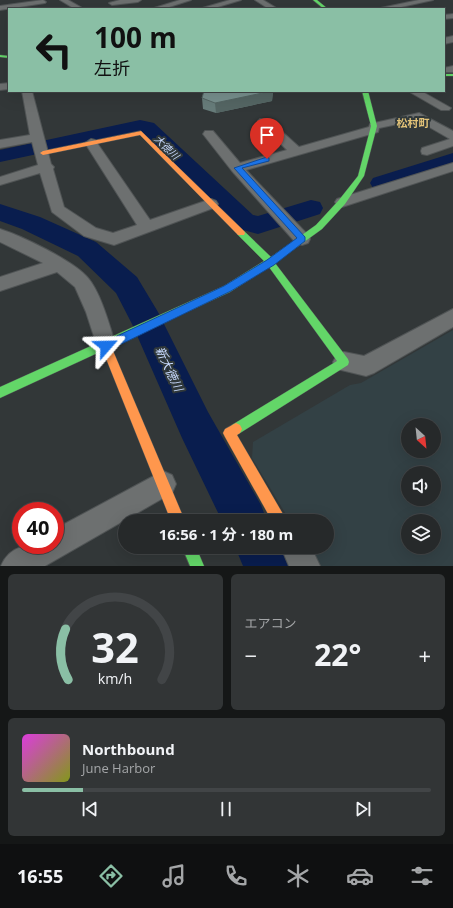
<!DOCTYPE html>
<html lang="ja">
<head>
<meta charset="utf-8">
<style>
	:root { --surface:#26292a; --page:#323536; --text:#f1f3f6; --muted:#a4a6a8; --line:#424547; --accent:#8abfa5 }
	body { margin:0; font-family:"Open Sans","Noto Sans JP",sans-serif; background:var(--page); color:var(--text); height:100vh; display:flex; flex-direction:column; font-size:15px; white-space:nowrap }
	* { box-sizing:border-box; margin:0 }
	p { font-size:13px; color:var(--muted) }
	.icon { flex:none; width:22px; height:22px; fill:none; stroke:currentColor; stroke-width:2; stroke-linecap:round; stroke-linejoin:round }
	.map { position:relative; height:566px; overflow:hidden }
	.details { display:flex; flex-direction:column; gap:8px; padding:8px; background:#151717; flex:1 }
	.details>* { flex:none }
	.hud { position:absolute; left:8px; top:8px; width:437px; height:84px; border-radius:0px; box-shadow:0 4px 16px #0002,0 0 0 1px var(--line); background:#8abfa5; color:#111; overflow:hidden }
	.needle { width:26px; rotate:153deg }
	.tools { position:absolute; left:401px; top:418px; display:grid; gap:8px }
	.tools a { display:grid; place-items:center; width:40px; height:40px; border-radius:50%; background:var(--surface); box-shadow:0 4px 16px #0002,0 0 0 1px var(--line); font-size:20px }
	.speed { position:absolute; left:12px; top:502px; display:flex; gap:8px; font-size:20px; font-weight:700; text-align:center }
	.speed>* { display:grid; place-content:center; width:52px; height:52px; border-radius:50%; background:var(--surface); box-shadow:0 4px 16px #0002,0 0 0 1px var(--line); line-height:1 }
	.speed .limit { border:6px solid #d22; background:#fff; color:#111 }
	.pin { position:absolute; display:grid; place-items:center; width:34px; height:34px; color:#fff; margin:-41px -17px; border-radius:50% 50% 50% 0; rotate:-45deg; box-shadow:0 0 4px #0007 }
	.pin .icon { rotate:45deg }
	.me { position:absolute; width:44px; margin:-22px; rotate:65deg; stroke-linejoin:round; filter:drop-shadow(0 0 3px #0008) }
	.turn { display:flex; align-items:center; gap:14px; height:84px; padding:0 20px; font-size:18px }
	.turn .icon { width:52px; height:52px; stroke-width:2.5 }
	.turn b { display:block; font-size:28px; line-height:34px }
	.big { font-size:30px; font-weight:700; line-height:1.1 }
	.details .tile { flex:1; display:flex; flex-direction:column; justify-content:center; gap:6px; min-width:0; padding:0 14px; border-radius:6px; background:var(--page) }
	.details .dial { align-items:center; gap:0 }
	.dial svg { height:104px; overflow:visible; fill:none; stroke:var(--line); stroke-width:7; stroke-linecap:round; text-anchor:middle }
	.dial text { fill:var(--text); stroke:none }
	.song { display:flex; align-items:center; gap:12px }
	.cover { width:48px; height:48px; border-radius:6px; background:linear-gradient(135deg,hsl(300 70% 55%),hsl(70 70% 35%)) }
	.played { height:4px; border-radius:2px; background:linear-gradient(90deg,var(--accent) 15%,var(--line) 15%) }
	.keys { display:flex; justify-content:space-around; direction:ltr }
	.heat { display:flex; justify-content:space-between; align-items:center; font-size:22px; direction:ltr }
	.details .tiles { flex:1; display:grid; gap:8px; grid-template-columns:1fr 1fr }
	.tile:last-child { grid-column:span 2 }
	.trip { position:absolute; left:118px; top:514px; width:216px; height:40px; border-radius:20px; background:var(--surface); box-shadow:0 4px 16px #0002,0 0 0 1px var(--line); font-weight:700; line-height:40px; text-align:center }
	.dock { display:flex; height:64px; justify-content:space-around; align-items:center; background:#0f1011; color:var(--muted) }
	.dock .icon { width:28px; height:28px }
	.dock .current { color:var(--accent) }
	.dock b { font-size:18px; color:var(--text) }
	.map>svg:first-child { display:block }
	.built { fill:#334145; fill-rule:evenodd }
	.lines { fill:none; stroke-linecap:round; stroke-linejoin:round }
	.river { fill:#091d4e; fill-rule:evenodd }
	.street-casing { stroke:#505455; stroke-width:2 }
	.fast-casing { stroke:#505455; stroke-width:1 }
	.slow-casing { stroke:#505455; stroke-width:1 }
	.street { fill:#6d7070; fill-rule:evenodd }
	.fast { fill:#63d668; fill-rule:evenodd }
	.slow { fill:#ff974d; fill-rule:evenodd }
	.wall { fill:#677c7a }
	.shaded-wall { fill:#546563 }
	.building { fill:#78908e; stroke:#546563 }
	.route { fill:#1a73e8; stroke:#114b97 }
	.labels { text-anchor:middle; stroke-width:4; stroke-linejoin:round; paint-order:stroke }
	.far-water-label { font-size:10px; font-style:italic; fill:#c8dafe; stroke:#30383a }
	.far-quarter-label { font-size:11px; font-weight:bold; fill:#e2c378; stroke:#30383a }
	.water-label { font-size:12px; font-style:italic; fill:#c8dafe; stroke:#30383a }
</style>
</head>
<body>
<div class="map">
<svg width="453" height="566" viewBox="0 0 453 566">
	<rect width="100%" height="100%" fill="#323738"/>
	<path class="built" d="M453,330v236h-137l-11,-19h22v-26h-37l-38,-63 1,-16 97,-57 11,-2zM408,425h26v26h-26zM408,473h26v26h-26zM408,521h26v26h-26z"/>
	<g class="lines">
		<path class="river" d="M140,120l14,3 99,92 5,1 53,-16 9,2 3,6 -3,6 -62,20 -22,-6 -96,-96 -140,30v-12z
			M453,153v13l-72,24 -8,-2 -3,-5 3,-5z
			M0,204l40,13 56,25 41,35 21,35 50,100 53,93 6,16h-45l-40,-83 -50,-114 -16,-31 -38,-37 -56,-27 -22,-8z
			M235,547h48l9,19h-49z"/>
		<g class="street-casing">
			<path id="street" d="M43,0l3,2 -1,1 -45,7v-4z
				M60,0h8l16,9h-9z
				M120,0h21l-3,2 -26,3 -3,-2z
				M180,0h11l-28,9h-12z
				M230,0h11l-30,9h-12z
				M255,0h8l15,9h-9z
				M419,0h14l-41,9h-16z
				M453,14v4l-9,1v-4z
				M453,36v6l-9,2v-6z
				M453,66v6h-9v-4z
				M9,83v6l-9,1v-6z
				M22,91h10l19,73 3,3 -1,2 11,38 32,21 17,5 24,-8 -52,-82 6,-4 4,1 55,80 61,-21 5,2 2,3 -2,3 -102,38 -30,-9 -32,-24 -12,-39 -40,12v-8l38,-12 -6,-23 -32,6v-8l30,-5z
				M408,91h13l30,17 -2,2h-8z
				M419,113l34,18v15l-26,9 -5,-1 -1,-3 1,-3 28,-9 -33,-19 -38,8 -1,4 -132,38 62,65 2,4 -2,4 -6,2 -6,-2 -64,-72 -29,-37 2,-3h8l27,32 47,-13 -29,-29 2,-2h8l31,28 70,-20 1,-3z
				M453,163v8l-111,36 -5,-2 -2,-3 2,-3z
				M0,229c22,7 74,32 88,49 13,15 22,49 28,68l-3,6 -7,3 -7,-3 -13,-40 -11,-25 -18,-15 -57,19v-14l43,-14 -43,-21z
				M453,309v18l-79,46 -8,3 -29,-7 -4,-7 4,-7 7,-3 20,4z
				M163,471l9,4 4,9 -4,9 -127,73h-44c10,-24 32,-21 54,-21v-16z
				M281,547h30l9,19h-31z"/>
		</g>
		<g class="fast-casing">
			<path id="fast" d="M313,0h4l11,9h-4z
				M0,55l9,1v2l-9,-1z
				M444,74h9v2h-9z
				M362,91h6l9,35 -13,50 -19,28 -23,25 -47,34 73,96 1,3 -1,3 -108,68 -4,2 -4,-2 -2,-4 2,-4 105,-64 -68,-94 -39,25 -230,106v-11l224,-101 40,-25 -26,-26 -1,-2 1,-2h6l27,26 45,-32 23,-25 19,-24 13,-50z
				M182,547h14l8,19h-14z"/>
		</g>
		<g class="slow-casing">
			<path id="slow" d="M141,131l103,100 1,2 -1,2h-6l-98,-100 -97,20 -3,-2 3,-2z
				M106,341l4,2 1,3 74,175h-14l-70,-175 1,-3z
				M236,423l4,2 2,4 -2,4 -3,2 50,86h-15l-47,-84 -2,-4 2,-4z"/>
		</g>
		<use href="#street" class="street"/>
		<use href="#fast" class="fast"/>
		<use href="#slow" class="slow"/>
	</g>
	<path class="wall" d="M273,91l-1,10 -56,12 -13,-4 -1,-11z"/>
	<path class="shaded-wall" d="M273,91l-1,10 -56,12 -1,-10z"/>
	<path class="building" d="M204,91h68l-57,12 -13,-5z"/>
	<path class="route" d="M267,157l2,1v3l-27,7 63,69v4l-31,24 -43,26 -122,59h-7l-2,-4 2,-3 122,-57 43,-26 30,-22 -63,-70z"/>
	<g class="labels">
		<g class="far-water-label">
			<text transform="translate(167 147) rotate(44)" y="4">大徳川</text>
		</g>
		<g class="far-quarter-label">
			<text x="413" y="127">松村町</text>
		</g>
		<g class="water-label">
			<text transform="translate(169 369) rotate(65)" y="4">新大徳川</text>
		</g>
	</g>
</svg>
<div class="tools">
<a><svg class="needle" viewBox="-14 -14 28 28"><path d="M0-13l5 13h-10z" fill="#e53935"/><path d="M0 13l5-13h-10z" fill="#a4a6a8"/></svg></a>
<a><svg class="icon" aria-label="sound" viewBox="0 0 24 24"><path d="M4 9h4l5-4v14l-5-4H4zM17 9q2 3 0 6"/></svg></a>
<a><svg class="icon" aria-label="layers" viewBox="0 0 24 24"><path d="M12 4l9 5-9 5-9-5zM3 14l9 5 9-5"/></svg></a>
</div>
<div class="speed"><div class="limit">40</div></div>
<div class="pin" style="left:267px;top:159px;background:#d93025"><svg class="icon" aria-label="arrive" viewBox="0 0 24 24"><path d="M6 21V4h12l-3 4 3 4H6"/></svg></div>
<svg class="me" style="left:106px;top:346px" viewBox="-20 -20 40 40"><path d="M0-17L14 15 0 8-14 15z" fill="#1a73e8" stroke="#fff" stroke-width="4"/></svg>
<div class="trip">16:56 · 1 分 · 180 m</div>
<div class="hud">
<div class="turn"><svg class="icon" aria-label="left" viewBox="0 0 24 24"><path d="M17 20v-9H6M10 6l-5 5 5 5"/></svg><div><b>100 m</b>左折</div></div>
</div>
</div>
<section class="details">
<div class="tiles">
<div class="tile dial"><svg viewBox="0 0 100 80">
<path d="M14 69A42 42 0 1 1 86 69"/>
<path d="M14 69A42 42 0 0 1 12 30" stroke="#8abfa5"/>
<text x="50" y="56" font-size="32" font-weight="700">32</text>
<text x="50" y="72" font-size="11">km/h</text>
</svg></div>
<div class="tile"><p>エアコン</p>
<div class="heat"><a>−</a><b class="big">22°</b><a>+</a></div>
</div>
<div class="tile">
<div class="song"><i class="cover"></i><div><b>Northbound</b><p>June Harbor</p></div></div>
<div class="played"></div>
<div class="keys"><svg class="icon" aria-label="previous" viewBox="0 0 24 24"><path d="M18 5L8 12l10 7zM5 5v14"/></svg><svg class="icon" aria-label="pause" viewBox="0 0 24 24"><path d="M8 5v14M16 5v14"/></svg><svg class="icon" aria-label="next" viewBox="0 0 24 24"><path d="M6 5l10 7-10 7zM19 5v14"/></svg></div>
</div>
</div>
</section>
<nav class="dock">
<b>16:55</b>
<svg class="icon current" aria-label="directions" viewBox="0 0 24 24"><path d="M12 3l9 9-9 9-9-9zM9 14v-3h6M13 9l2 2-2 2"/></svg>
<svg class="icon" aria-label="music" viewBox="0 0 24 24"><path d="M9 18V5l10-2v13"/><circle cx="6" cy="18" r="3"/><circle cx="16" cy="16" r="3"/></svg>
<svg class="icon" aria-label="phone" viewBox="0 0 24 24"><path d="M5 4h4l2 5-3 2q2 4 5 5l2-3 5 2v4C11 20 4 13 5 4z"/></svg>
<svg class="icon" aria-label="climate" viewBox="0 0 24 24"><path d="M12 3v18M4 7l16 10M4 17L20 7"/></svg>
<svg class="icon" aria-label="car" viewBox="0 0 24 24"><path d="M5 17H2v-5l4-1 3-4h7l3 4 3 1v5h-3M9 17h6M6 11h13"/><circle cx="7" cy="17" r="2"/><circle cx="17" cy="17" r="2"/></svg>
<svg class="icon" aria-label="filters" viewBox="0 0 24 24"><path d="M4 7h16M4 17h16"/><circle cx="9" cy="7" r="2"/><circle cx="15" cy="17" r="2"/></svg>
</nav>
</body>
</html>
